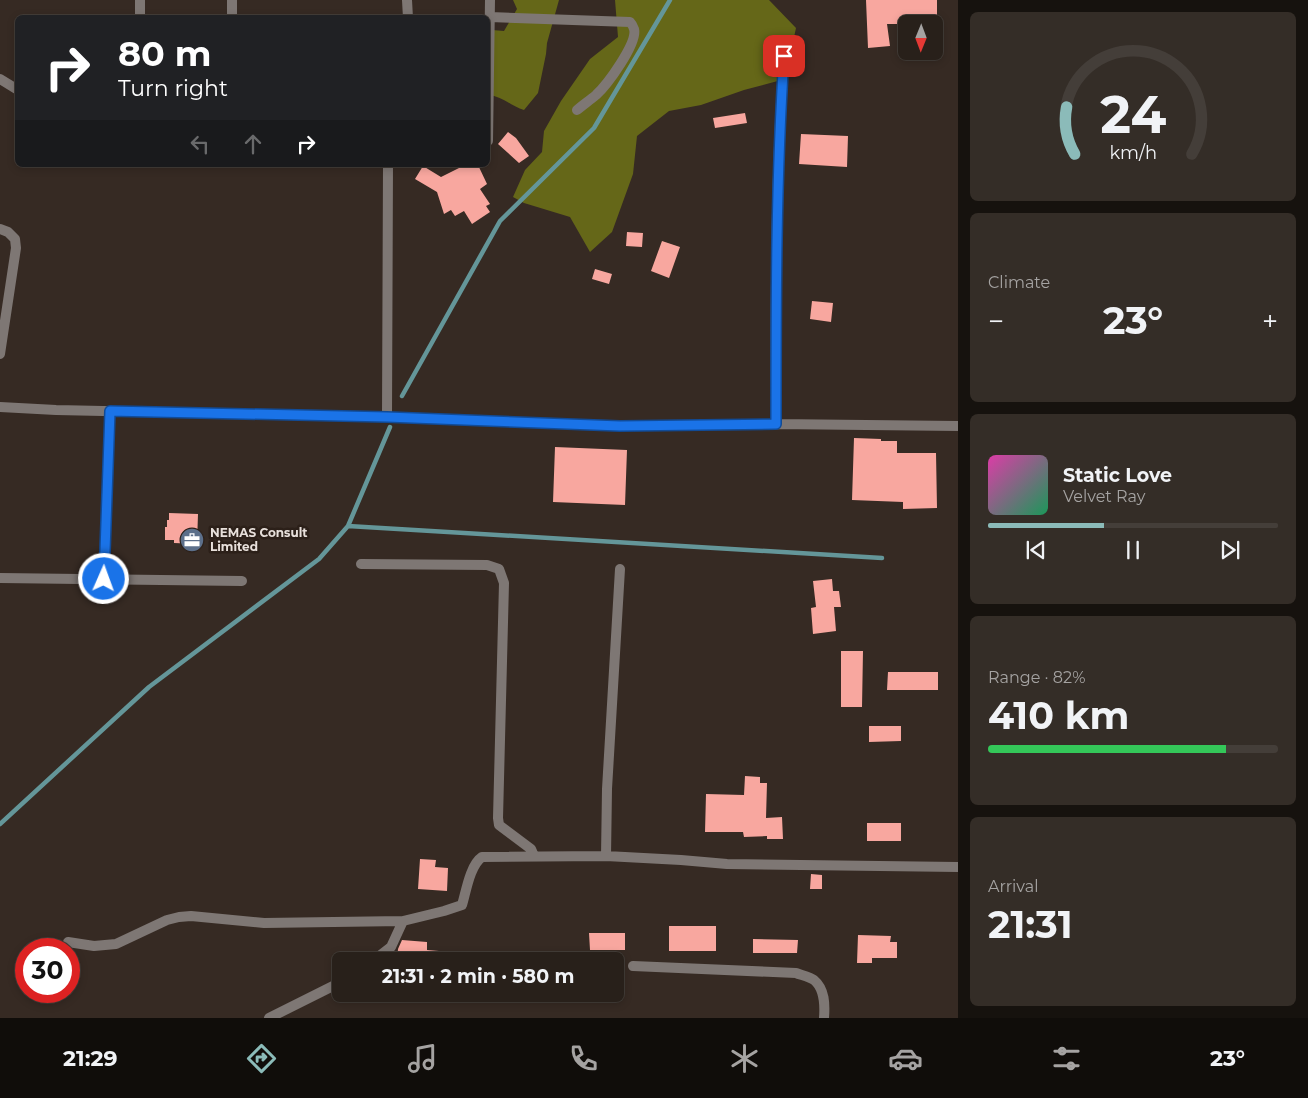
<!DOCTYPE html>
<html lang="en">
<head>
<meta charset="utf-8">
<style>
	:root { --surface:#28201a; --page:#342d27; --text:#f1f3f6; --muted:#a5a3a2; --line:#443e39; --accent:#8bbbb9 }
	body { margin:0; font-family:Montserrat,sans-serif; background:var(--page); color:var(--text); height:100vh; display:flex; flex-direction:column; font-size:19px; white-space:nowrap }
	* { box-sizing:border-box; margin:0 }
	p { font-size:16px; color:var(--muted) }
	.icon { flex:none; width:28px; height:28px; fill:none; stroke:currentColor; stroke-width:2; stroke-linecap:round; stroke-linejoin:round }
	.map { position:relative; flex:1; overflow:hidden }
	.side { display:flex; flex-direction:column; gap:12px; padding:12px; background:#16120e; width:350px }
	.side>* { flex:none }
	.guide { position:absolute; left:15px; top:15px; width:475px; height:152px; border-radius:8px; box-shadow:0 2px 8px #0003,0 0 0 1px var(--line); background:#202124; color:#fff; overflow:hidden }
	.needle { width:32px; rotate:181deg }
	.fabs { position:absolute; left:898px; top:15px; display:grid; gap:10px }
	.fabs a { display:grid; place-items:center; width:45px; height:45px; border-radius:8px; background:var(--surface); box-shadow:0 2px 8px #0003,0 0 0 1px var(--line); font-size:25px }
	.speed { position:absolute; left:15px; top:938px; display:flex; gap:10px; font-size:25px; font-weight:700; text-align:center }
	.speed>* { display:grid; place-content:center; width:65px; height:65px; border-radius:50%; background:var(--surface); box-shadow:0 2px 8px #0003,0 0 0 1px var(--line); line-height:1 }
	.speed .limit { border:8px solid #d22; background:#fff; color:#111 }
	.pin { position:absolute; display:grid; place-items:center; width:42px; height:42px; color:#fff; margin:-21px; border-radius:10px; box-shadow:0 2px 8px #0006 }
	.me { position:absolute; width:55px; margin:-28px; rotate:2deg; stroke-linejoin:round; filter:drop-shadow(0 0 4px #0008) }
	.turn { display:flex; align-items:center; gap:18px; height:105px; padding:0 20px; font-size:22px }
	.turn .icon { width:65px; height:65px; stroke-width:2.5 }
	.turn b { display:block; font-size:35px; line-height:42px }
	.lanes { display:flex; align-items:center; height:48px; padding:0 20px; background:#0003; justify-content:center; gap:25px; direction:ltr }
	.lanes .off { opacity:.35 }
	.big { font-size:38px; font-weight:700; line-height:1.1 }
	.side .widget { flex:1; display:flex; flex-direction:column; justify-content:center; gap:8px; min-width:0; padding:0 18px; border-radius:8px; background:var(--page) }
	.side .dial { align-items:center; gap:0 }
	.dial svg { height:130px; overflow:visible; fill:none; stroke:var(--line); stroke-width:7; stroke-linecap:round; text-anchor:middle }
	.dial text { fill:var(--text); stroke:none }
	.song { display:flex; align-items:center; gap:15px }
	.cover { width:60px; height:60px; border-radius:8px; background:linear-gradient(135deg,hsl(320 70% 55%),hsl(150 70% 35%)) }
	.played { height:5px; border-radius:2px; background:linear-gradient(90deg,var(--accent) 40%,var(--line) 40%) }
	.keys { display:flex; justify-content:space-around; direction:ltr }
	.heat { display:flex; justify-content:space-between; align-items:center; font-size:28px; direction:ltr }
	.charge { height:8px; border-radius:4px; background:linear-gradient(90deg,#34c759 82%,var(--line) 0) }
	.trip { position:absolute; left:332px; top:952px; width:292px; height:50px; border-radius:8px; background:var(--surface); box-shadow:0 2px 8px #0003,0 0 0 1px var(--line); font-weight:700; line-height:50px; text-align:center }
	.tab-bar { display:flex; height:80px; justify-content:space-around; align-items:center; background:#100d0a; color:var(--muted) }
	.tab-bar .icon { width:35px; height:35px }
	.tab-bar .on { color:var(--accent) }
	.tab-bar b { font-size:22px; color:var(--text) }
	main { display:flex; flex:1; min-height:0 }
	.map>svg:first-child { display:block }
	.forest { fill:#656718 }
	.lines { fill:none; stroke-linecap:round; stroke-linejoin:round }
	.stream { stroke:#649699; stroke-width:4.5 }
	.building { fill:#f8a79f }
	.street { stroke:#7e7774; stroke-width:10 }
	.route-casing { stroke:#114b97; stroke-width:12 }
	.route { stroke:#1a73e8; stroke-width:9 }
	.labels { text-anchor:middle; stroke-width:5; stroke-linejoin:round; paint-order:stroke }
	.poi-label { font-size:12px; font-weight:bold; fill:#e8e0db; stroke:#2c2019; text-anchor:start }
</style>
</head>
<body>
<main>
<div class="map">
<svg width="958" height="1018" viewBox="0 0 958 1018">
	<rect width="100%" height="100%" fill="#362a23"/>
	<path class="forest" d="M513,0h46l-12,43 -1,11 -8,39 -14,17c-13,-4 -22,-14 -36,-15l4,-65 12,1 13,-22z
		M615,0h154l27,28 -11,51 -41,11 -43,15 -32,6 -32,25 -4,38 -21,58 -22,20 -20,-35 -46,-14 -11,-6 12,-27 17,-18 2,-21 17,-30 29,-42 28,-22z"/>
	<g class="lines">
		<path class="stream" d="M402,396l98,-175 94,-93 76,-128
			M348,526l534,32
			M0,824l149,-137 170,-128 29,-33 42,-99"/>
	</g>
	<path class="building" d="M866,0h71v24h-50l3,22 -22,2z
		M745,113l2,10 -32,5 -2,-10z
		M508,132l8,6 13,18 -10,7 -21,-19z
		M801,134l47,2 -1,31 -48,-3z
		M465,165h13l9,19 -7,5 10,15 -4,2 4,6 -18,12 -8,-13 -9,5 -4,-6 -7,4 -7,-22 -22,-13 8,-13 18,11z
		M627,232l16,1 -1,14 -16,-1z
		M662,241l18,6 -11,31 -18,-7z
		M595,269l17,5 -3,10 -17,-5z
		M812,301l21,2 -2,19 -21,-3z
		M854,438l27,1v2h16v12h39l1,55 -34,1v-7l-51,-2z
		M555,447l72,3 -2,55 -72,-3z
		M169,513l29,1 -1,30 -23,-1v-3h-9v-13h2v-7h2z
		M832,579l1,12h6l2,16h-7l2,24 -23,3 -2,-26 5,-1 -3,-26z
		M841,651h22l-1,56h-21z
		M888,672h50v18h-51z
		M869,726h32v15l-32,1z
		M745,776l15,1v6h7l-1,35 16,-1 1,22h-16v-3l-23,1 -1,-5h-38l1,-38 38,1z
		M867,823h34v18h-34z
		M420,859l16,1 -1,7 13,1 -1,23 -29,-2z
		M811,874l11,1v14h-12z
		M669,926h47v25h-47z
		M589,933h36v17h-35z
		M858,935l33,1 -1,6h7v16h-25v5h-15z
		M753,939l45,1 -1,13h-44z
		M402,940l25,2v8l12,1 9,10h-51l1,-12z"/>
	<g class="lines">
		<path class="street" d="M140,0v18
			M232,0v18
			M407,0l1,18
			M490,17l140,5c2,2 3,4 4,7 4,14 -27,56 -38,66 -6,5 -13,10 -19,15
			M0,79l18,11
			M488,141l2,-141
			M0,229l8,3 7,7 1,9 -16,106
			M0,407l56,3 331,7 233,9 155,-2 183,2
			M387,417l1,-252
			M775,424c1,-128 0,-256 10,-383
			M361,564l126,1 12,4 5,14 -6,235 1,7 32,24 3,7
			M0,578l242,3
			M104,579l6,-168
			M606,856l1,-67 13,-220
			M68,942l26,4 22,-2 51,-24 12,-3 12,-1 73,7 139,-2 41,-10 18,-6c4,-13 8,-40 20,-48l124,-1 75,4 46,4 231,3
			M373,961l18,-14 12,-26
			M633,966l163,7c5,2 14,4 18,7 11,9 11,25 10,38
			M269,1018l72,-36"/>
	</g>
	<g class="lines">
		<g class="route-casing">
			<path id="route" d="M104,579l6,-168 277,6 233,9 156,-2c0,-123 0,-245 8,-368"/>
		</g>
		<use href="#route" class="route"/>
	</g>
	<defs>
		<g id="office-disc" transform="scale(1.25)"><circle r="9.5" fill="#5c6f8a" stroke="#2c2019"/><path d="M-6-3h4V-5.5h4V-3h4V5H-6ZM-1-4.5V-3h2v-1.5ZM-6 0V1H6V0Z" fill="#fff"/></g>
	</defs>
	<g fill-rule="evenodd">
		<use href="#office-disc" x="192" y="540"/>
	</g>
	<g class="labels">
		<g class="poi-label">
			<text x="210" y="537">NEMAS Consult<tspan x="210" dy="14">Limited</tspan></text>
		</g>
	</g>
</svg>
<div class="fabs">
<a><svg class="needle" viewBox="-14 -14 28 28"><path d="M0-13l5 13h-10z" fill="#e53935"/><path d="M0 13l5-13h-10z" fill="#a5a3a2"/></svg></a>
</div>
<div class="speed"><div class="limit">30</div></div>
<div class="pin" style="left:784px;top:56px;background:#d93025"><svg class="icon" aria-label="arrive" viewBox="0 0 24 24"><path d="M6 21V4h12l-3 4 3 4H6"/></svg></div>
<svg class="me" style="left:104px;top:579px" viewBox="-20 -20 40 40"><circle r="17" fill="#1a73e8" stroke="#fff" stroke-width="3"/><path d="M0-11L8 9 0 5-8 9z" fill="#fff"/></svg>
<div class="trip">21:31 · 2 min · 580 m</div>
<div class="guide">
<div class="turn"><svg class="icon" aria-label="right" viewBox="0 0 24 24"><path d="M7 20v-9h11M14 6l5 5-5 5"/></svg><div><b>80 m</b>Turn right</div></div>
<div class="lanes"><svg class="icon off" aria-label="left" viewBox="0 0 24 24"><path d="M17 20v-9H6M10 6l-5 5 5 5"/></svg><svg class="icon off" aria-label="ahead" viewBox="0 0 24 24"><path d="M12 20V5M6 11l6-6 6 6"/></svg><svg class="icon" aria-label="right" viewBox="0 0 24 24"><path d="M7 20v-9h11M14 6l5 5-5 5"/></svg></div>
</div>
</div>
<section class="side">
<div class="widget dial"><svg viewBox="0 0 100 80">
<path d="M14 69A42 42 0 1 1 86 69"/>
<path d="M14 69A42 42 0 0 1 9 40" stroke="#8bbbb9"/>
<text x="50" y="56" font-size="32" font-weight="700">24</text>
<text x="50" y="72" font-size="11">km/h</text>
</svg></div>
<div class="widget"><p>Climate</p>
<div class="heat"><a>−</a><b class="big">23°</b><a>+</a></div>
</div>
<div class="widget">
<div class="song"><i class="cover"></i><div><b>Static Love</b><p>Velvet Ray</p></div></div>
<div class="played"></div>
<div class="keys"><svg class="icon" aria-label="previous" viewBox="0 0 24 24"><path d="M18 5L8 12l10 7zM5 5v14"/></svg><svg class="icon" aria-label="pause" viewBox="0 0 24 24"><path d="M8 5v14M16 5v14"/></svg><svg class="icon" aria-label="next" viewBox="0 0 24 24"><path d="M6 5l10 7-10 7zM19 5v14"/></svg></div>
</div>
<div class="widget"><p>Range · 82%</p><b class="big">410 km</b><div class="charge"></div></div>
<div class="widget"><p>Arrival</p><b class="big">21:31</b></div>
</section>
</main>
<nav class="tab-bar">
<b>21:29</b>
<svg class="icon on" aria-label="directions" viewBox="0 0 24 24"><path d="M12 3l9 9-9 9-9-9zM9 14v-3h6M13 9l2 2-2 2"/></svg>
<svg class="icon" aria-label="music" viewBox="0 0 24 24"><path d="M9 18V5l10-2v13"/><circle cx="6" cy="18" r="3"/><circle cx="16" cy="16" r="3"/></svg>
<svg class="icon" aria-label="phone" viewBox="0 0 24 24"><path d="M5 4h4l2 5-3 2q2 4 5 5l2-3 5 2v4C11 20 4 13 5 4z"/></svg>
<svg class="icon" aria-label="climate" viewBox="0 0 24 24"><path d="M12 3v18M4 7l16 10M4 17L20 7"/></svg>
<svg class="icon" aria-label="car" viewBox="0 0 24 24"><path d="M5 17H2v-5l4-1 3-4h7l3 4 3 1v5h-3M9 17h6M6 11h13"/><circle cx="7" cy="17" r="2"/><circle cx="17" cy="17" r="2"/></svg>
<svg class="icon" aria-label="filters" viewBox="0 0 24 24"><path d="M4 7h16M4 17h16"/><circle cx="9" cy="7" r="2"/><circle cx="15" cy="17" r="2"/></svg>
<b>23°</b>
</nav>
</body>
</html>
